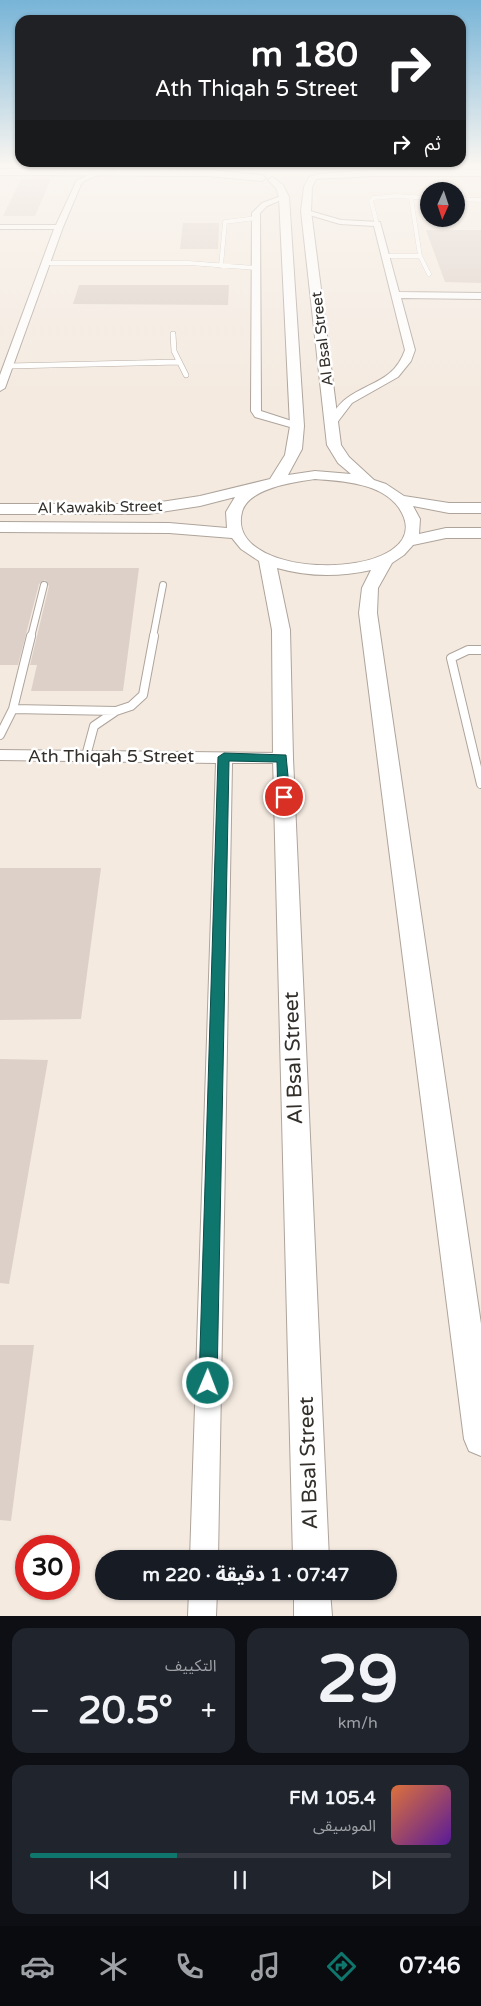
<!DOCTYPE html>
<html lang="ar">
<head>
<meta charset="utf-8">
<style>
	:root { --surface:#171b24; --page:#20242c; --text:#f1f3f6; --muted:#9ea1a6; --line:#363941; --accent:#0f766e }
	body { margin:0; font-family:"Varela Round","Noto Sans Arabic",sans-serif; background:var(--page); color:var(--text); direction:rtl; height:100vh; display:flex; flex-direction:column; font-size:19px; white-space:nowrap }
	* { box-sizing:border-box; margin:0 }
	p { font-size:16px; color:var(--muted) }
	.icon { flex:none; width:28px; height:28px; fill:none; stroke:currentColor; stroke-width:2; stroke-linecap:round; stroke-linejoin:round }
	.map { position:relative; height:1616px; overflow:hidden; direction:ltr }
	.sheet { display:flex; flex-direction:column; gap:12px; padding:12px; background:#0d0f14; flex:1 }
	.sheet>* { flex:none }
	.guide { position:absolute; left:15px; top:15px; width:451px; height:152px; border-radius:15px; box-shadow:0 1px 4px #0004; direction:rtl; background:#202124; color:#fff; overflow:hidden }
	.needle { width:32px; rotate:183deg }
	.tools { position:absolute; left:420px; top:182px; display:grid; gap:10px }
	.tools a { display:grid; place-items:center; width:45px; height:45px; border-radius:50%; background:var(--surface); box-shadow:0 1px 4px #0004; font-size:25px }
	.speed { position:absolute; left:15px; top:1535px; display:flex; gap:10px; font-size:25px; font-weight:700; text-align:center }
	.speed>* { display:grid; place-content:center; width:65px; height:65px; border-radius:50%; background:var(--surface); box-shadow:0 1px 4px #0004; line-height:1 }
	.speed .limit { border:8px solid #d22; background:#fff; color:#111 }
	.pin { position:absolute; display:grid; place-items:center; width:42px; height:42px; color:#fff; margin:-21px; border:2px solid #fff; border-radius:50%; box-shadow:0 1px 5px #0007 }
	.me { position:absolute; width:55px; margin:-28px; rotate:1deg; stroke-linejoin:round; filter:drop-shadow(0 0 4px #0008) }
	.turn { display:flex; align-items:center; gap:18px; height:105px; padding:0 25px; font-size:22px }
	.turn .icon { width:65px; height:65px; stroke-width:2.5 }
	.turn b { display:block; font-size:35px; line-height:42px }
	.then { display:flex; align-items:center; height:48px; padding:0 25px; background:#0003; gap:10px; font-size:19px }
	.big { font-size:38px; font-weight:800; line-height:1.1 }
	.sheet .widget { flex:1; display:flex; flex-direction:column; justify-content:center; gap:8px; min-width:0; padding:0 18px; border-radius:15px; background:var(--page) }
	.sheet .dial { align-items:center; gap:0 }
	.dial b { font-size:65px; line-height:1 }
	.song { display:flex; align-items:center; gap:15px }
	.cover { width:60px; height:60px; border-radius:8px; background:linear-gradient(135deg,hsl(20 70% 55%),hsl(270 70% 35%)) }
	.played { height:5px; border-radius:2px; background:linear-gradient(90deg,var(--accent) 35%,var(--line) 35%) }
	.keys { display:flex; justify-content:space-around; direction:ltr }
	.heat { display:flex; justify-content:space-between; align-items:center; font-size:28px; direction:ltr }
	.sheet .tiles { flex:1; display:grid; gap:12px; grid-template-columns:1fr 1fr }
	.widget:last-child { grid-column:span 2 }
	.trip { position:absolute; left:95px; top:1550px; width:302px; height:50px; border-radius:25px; background:var(--surface); box-shadow:0 1px 4px #0004; font-weight:800; line-height:50px; text-align:center; direction:rtl }
	.tabs { display:flex; height:80px; justify-content:space-around; align-items:center; background:#090b0e; color:var(--muted) }
	.tabs .icon { width:35px; height:35px }
	.tabs .active { color:var(--accent) }
	.tabs b { font-size:22px; color:var(--text) }
	.map>svg:first-child { display:block }
	.building { fill:#ddd0c8 }
	.lines { fill:none; stroke-linecap:round; stroke-linejoin:round }
	.service-far3-casing { stroke:#aea49b; stroke-width:4.5 }
	.service-far2-casing { stroke:#aea49b; stroke-width:6 }
	.service-far1-casing { stroke:#aea49b; stroke-width:8 }
	.service-casing { stroke:#aea49b; stroke-width:10 }
	.minor-casing { stroke:#aea49b; stroke-width:2 }
	.tertiary-casing { stroke:#aea49b; stroke-width:2 }
	.service-far3 { stroke:#fff; stroke-width:4 }
	.service-far2 { stroke:#fff; stroke-width:5 }
	.service-far1 { stroke:#fff; stroke-width:6 }
	.service { stroke:#fff; stroke-width:8 }
	.minor { fill:#fff; fill-rule:evenodd }
	.tertiary { fill:#fff; fill-rule:evenodd }
	.route { fill:#0f766e; stroke:#0a4d48 }
	.labels { text-anchor:middle; stroke-width:5; stroke-linejoin:round; paint-order:stroke }
	.far-street-label { font-size:15px; fill:#332f2b; stroke:#fff }
	.street-label { font-size:18px; fill:#332f2b; stroke:#fff }
	.near-street-label { font-size:21px; fill:#332f2b; stroke:#fff }
</style>
</head>
<body>
<div class="map">
<svg width="481" height="1616" viewBox="0 0 481 1616">
	<rect width="100%" height="100%" fill="#f4eae0"/>
	<path class="building" d="M21,179h30l-16,37h-32z
		M183,223h36l-1,26h-38z
		M426,230h55v53l-36,-1z
		M79,285h150l-1,20 -155,-1z
		M0,568h139l-16,123h-92l6,-26h-7l19,-79 -4,-6 -6,4 -21,81h-18z
		M0,868h101l-20,151 -81,1z
		M0,1059l48,1 -39,224 -9,-1z
		M0,1345h34l-23,176 -11,-1z"/>
	<g class="lines">
		<g class="service-far3-casing">
			<path id="service-far3" d="M157,166l7,1
				M119,167l4,-1
				M411,198l9,58 9,18
				M456,199l25,1
				M377,224l-6,-23 2,-3 23,-2 33,2
				M385,256h35
				M47,263h142l67,5
				M221,266l4,-44 31,-4"/>
		</g>
		<g class="service-far2-casing">
			<path id="service-far2" d="M173,334l1,17 12,24
				M9,366l170,-4"/>
		</g>
		<g class="service-far1-casing">
			<path id="service-far1" d="M31,637l13,-52
				M153,637l10,-52"/>
		</g>
		<g class="service-casing">
			<path id="service" d="M481,650h-13l-17,8 30,126
				M13,709l103,2
				M0,735l13,-26 18,-73
				M86,756l8,-30 22,-15 15,-5 12,-11 11,-59"/>
		</g>
		<g class="minor-casing">
			<path id="minor" d="M31,166h9v1l-3,2z
				M408,166h9l-7,4 -3,-2z
				M99,171l5,1 -22,10 -19,45 -58,161 -5,3v-16l54,-146h-54v-4h56l21,-45z
				M284,195l4,2 -2,1 -19,8 -7,7 1,198 40,13 1,2 -5,3 -42,-12 -4,-6 1,-198 10,-10z
				M303,209l38,11 39,2 19,70 82,1v6l-80,-1 14,52 -4,11 -13,16 -46,26 -16,21 -4,1 -5,-3c6,-8 11,-18 20,-24 24,-17 47,-17 58,-48l-31,-124 -34,-2 -37,-11z
				M0,750l283,3 5,1 3,4 -3,4 -5,1h-51l-14,796h-28l26,-796 -216,-3z
				M189,1591h28l-1,25h-28z"/>
		</g>
		<g class="tertiary-casing">
			<path id="tertiary" d="M0,169l208,1 54,5 4,3 -4,3 -54,-5 -208,-1z
				M372,170h109v6h-109l-56,3 -4,8 -1,24 30,234 8,12 25,23 12,4 18,12 45,7h32v10h-32l-36,-7 7,13 -1,15 27,-6h35v10h-35l-33,7 -9,10 -12,8 -14,25 -1,25 104,711v132l-12,-5 -5,-12 -105,-826 3,-25 9,-18c-31,7 -63,7 -94,-2l13,62 3,128 36,801h-36l-20,-801 -1,-128 -13,-69 -18,-12 -9,-11 -63,-5 -169,-1v-10l169,1 58,5 -1,-16 9,-15 -35,9 -52,8h-148v-10h148l52,-8 70,-17 15,-24 5,-29 -11,-229 -3,-9 -8,-8 4,-3 11,8 6,12 15,229 -2,23 -14,26 27,-4 36,3 -13,-11 -11,-18 -26,-234 3,-24 5,-10 10,-3zM315,479c27,2 67,4 84,29 48,73 -176,78 -157,4 6,-24 53,-30 73,-33z
				M294,1591h36l2,25h-38z"/>
		</g>
		<use href="#service-far3" class="service-far3"/>
		<use href="#service-far2" class="service-far2"/>
		<use href="#service-far1" class="service-far1"/>
		<use href="#service" class="service"/>
		<use href="#minor" class="minor"/>
		<use href="#tertiary" class="tertiary"/>
	</g>
	<linearGradient id="sky" x2="0" y2="1"><stop stop-color="#77b4d7"/><stop offset="0.42" stop-color="#faf6f1"/><stop offset="1" stop-color="#faf6f1" stop-opacity="0"/></linearGradient>
	<rect width="481" height="393" fill="url(#sky)"/>
	<path class="route" d="M224,753l62,2 4,42 -6,4 -6,-4 -1,-35 -48,-1 -12,622 -3,6 -6,2 -6,-2 -3,-6 19,-626z"/>
	<g class="labels">
		<g class="far-street-label">
			<text transform="translate(322 339) rotate(-97)" y="5">Al Bsal Street</text>
			<text transform="translate(100 507) rotate(-1)" y="5">Al Kawakib Street</text>
		</g>
		<g class="street-label">
			<text x="111" y="762">Ath Thiqah 5 Street</text>
		</g>
		<g class="near-street-label">
			<text transform="translate(293 1058) rotate(-92)" y="7">Al Bsal Street</text>
			<text transform="translate(308 1463) rotate(-92)" y="7">Al Bsal Street</text>
		</g>
	</g>
</svg>
<div class="tools">
<a><svg class="needle" viewBox="-14 -14 28 28"><path d="M0-13l5 13h-10z" fill="#e53935"/><path d="M0 13l5-13h-10z" fill="#9ea1a6"/></svg></a>
</div>
<div class="speed"><div class="limit">30</div></div>
<div class="pin" style="left:284px;top:797px;background:#d93025"><svg class="icon" aria-label="arrive" viewBox="0 0 24 24"><path d="M6 21V4h12l-3 4 3 4H6"/></svg></div>
<svg class="me" style="left:208px;top:1383px" viewBox="-20 -20 40 40"><circle r="17" fill="#0f766e" stroke="#fff" stroke-width="3"/><path d="M0-11L8 9 0 5-8 9z" fill="#fff"/></svg>
<div class="trip">07:47 · 1 دقيقة · 220 m</div>
<div class="guide">
<div class="turn"><svg class="icon" aria-label="right" viewBox="0 0 24 24"><path d="M7 20v-9h11M14 6l5 5-5 5"/></svg><div><b>180 m</b>Ath Thiqah 5 Street</div></div>
<div class="then">ثم<svg class="icon" aria-label="right" viewBox="0 0 24 24"><path d="M7 20v-9h11M14 6l5 5-5 5"/></svg></div>
</div>
</div>
<section class="sheet">
<div class="tiles">
<div class="widget dial"><b>29</b><p>km/h</p></div>
<div class="widget"><p>التكييف</p>
<div class="heat"><a>−</a><b class="big">20.5°</b><a>+</a></div>
</div>
<div class="widget">
<div class="song"><i class="cover"></i><div><b>105.4 FM</b><p>الموسيقى</p></div></div>
<div class="played"></div>
<div class="keys"><svg class="icon" aria-label="previous" viewBox="0 0 24 24"><path d="M18 5L8 12l10 7zM5 5v14"/></svg><svg class="icon" aria-label="pause" viewBox="0 0 24 24"><path d="M8 5v14M16 5v14"/></svg><svg class="icon" aria-label="next" viewBox="0 0 24 24"><path d="M6 5l10 7-10 7zM19 5v14"/></svg></div>
</div>
</div>
</section>
<nav class="tabs">
<b>07:46</b>
<svg class="icon active" aria-label="directions" viewBox="0 0 24 24"><path d="M12 3l9 9-9 9-9-9zM9 14v-3h6M13 9l2 2-2 2"/></svg>
<svg class="icon" aria-label="music" viewBox="0 0 24 24"><path d="M9 18V5l10-2v13"/><circle cx="6" cy="18" r="3"/><circle cx="16" cy="16" r="3"/></svg>
<svg class="icon" aria-label="phone" viewBox="0 0 24 24"><path d="M5 4h4l2 5-3 2q2 4 5 5l2-3 5 2v4C11 20 4 13 5 4z"/></svg>
<svg class="icon" aria-label="climate" viewBox="0 0 24 24"><path d="M12 3v18M4 7l16 10M4 17L20 7"/></svg>
<svg class="icon" aria-label="car" viewBox="0 0 24 24"><path d="M5 17H2v-5l4-1 3-4h7l3 4 3 1v5h-3M9 17h6M6 11h13"/><circle cx="7" cy="17" r="2"/><circle cx="17" cy="17" r="2"/></svg>
</nav>
</body>
</html>
